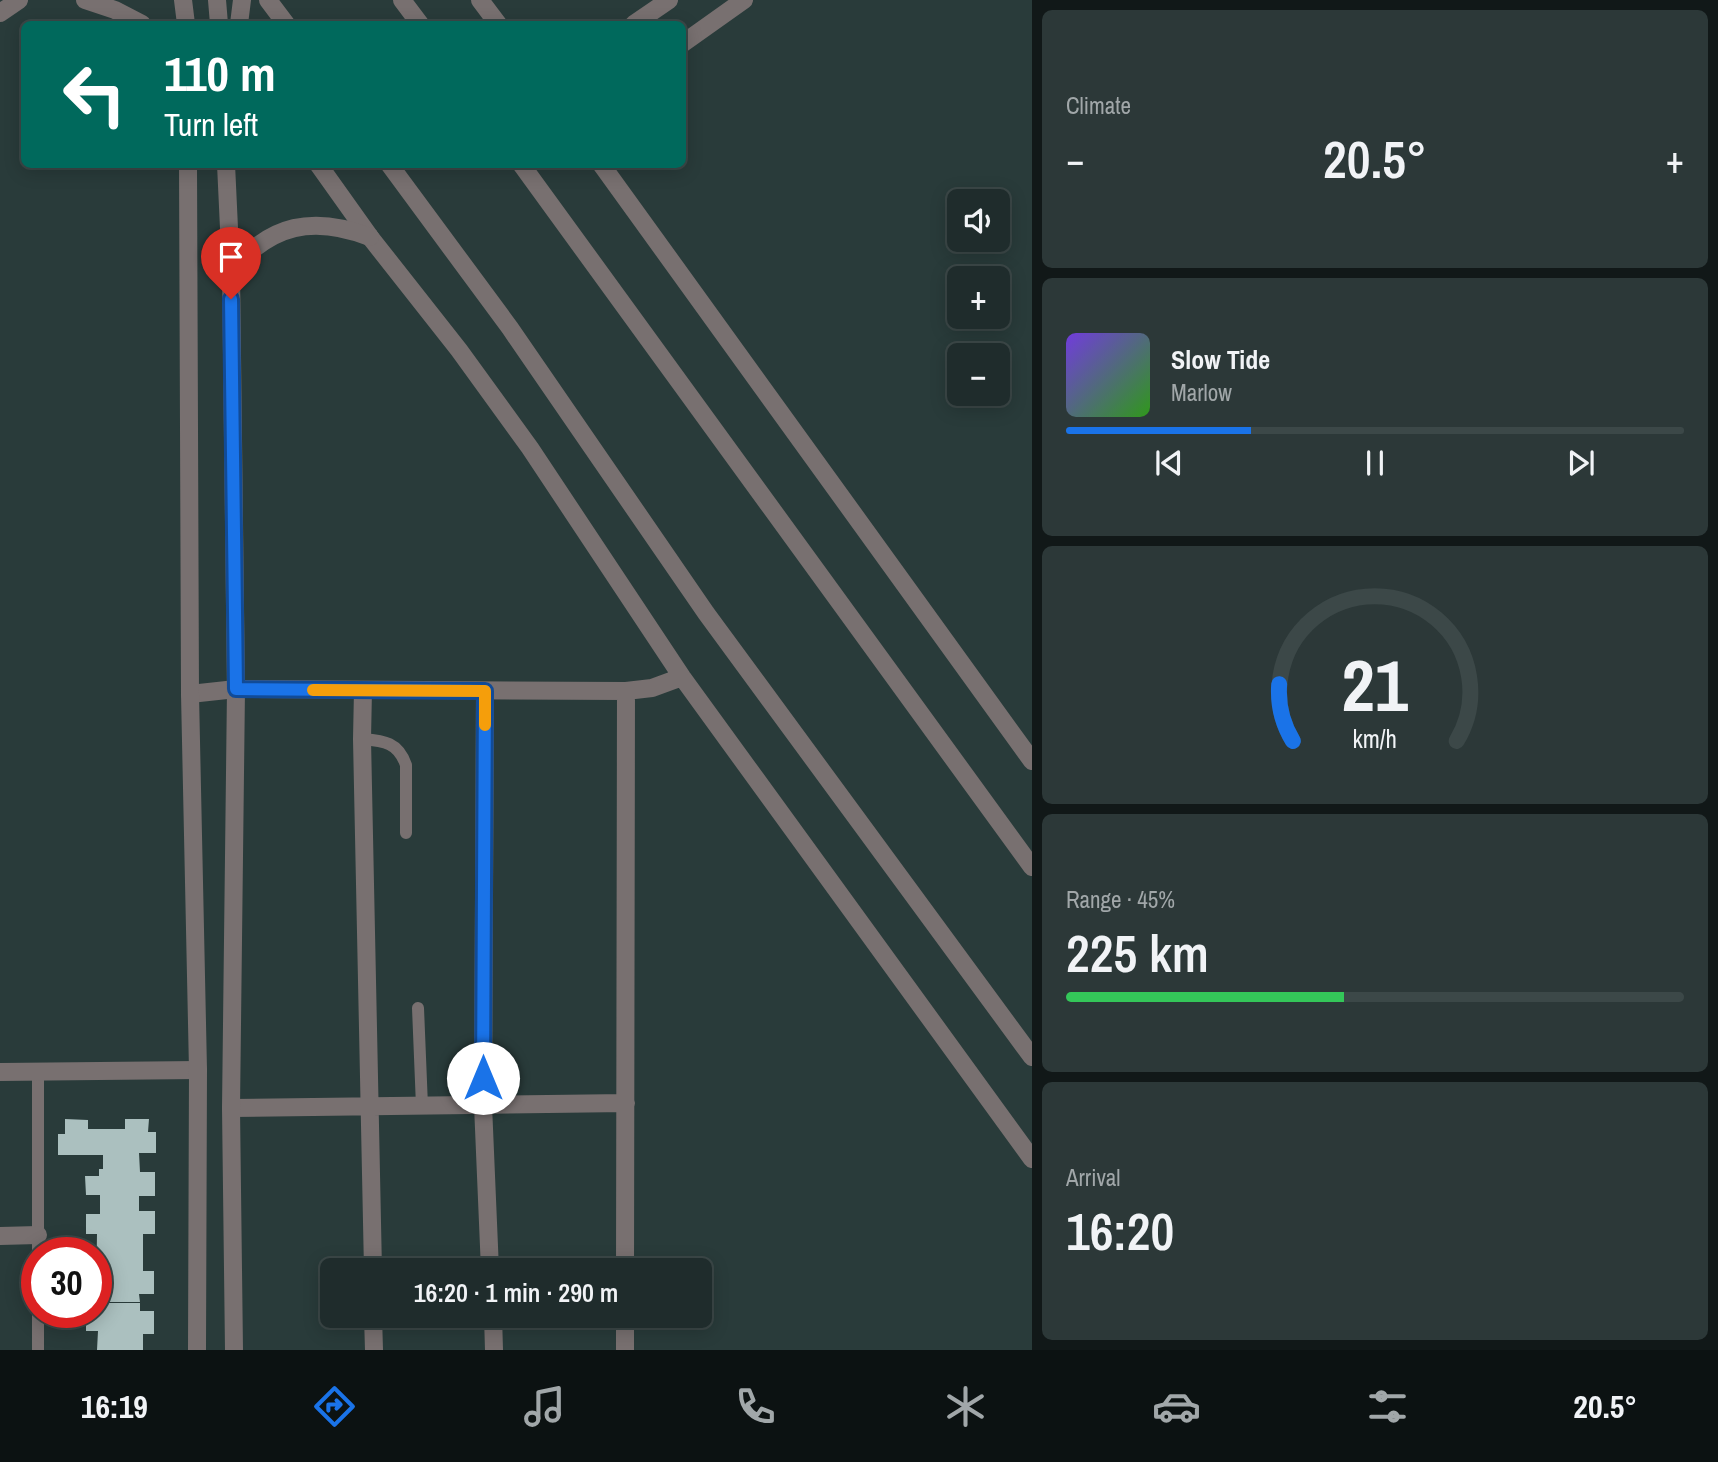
<!DOCTYPE html>
<html lang="en">
<head>
<meta charset="utf-8">
<style>
	:root { --surface:#1f2c2c; --page:#2c3838; --text:#f1f3f6; --muted:#a1a7a9; --line:#3c4848; --accent:#1a73e8 }
	body { margin:0; font-family:"Archivo Narrow",sans-serif; background:var(--page); color:var(--text); height:100vh; display:flex; flex-direction:column; font-size:26px; white-space:nowrap }
	* { box-sizing:border-box; margin:0 }
	p { font-size:23px; color:var(--muted) }
	.icon { flex:none; width:38px; height:38px; fill:none; stroke:currentColor; stroke-width:2; stroke-linecap:round; stroke-linejoin:round }
	.map { position:relative; flex:1; overflow:hidden }
	.details { display:flex; flex-direction:column; gap:10px; padding:10px; background:#111818; width:686px }
	.details>* { flex:none }
	.hud { position:absolute; left:21px; top:21px; width:665px; height:147px; border-radius:10px; box-shadow:0 4px 18px #0003,0 0 0 2px var(--line); background:#00695c; color:#fff; overflow:hidden }
	.buttons { position:absolute; left:947px; top:189px; display:grid; gap:14px }
	.buttons a { display:grid; place-items:center; width:63px; height:63px; border-radius:10px; background:var(--surface); box-shadow:0 4px 18px #0003,0 0 0 2px var(--line); font-size:35px }
	.speed { position:absolute; left:21px; top:1237px; display:flex; gap:14px; font-size:35px; font-weight:700; text-align:center }
	.speed>* { display:grid; place-content:center; width:91px; height:91px; border-radius:50%; background:var(--surface); box-shadow:0 4px 18px #0003,0 0 0 2px var(--line); line-height:1 }
	.speed .limit { border:10px solid #d22; background:#fff; color:#111 }
	.pin { position:absolute; display:grid; place-items:center; width:60px; height:60px; color:#fff; margin:-72px -30px; border-radius:50% 50% 50% 0; rotate:-45deg; box-shadow:0 0 7px #0007 }
	.pin .icon { rotate:45deg }
	.me { position:absolute; width:77px; margin:-38px; rotate:0deg; stroke-linejoin:round; filter:drop-shadow(0 0 5px #0008) }
	.turn { display:flex; align-items:center; gap:24px; height:147px; padding:0 28px; font-size:32px }
	.turn .icon { width:91px; height:91px; stroke-width:2.5 }
	.turn b { display:block; font-size:49px; line-height:60px }
	.big { font-size:52px; font-weight:600; line-height:1.1 }
	.details .tile { flex:1; display:flex; flex-direction:column; justify-content:center; gap:10px; min-width:0; padding:0 24px; border-radius:10px; background:var(--page) }
	.details .dial { align-items:center; gap:0 }
	.dial svg { height:182px; overflow:visible; fill:none; stroke:var(--line); stroke-width:7; stroke-linecap:round; text-anchor:middle }
	.dial text { fill:var(--text); stroke:none }
	.song { display:flex; align-items:center; gap:21px }
	.cover { width:84px; height:84px; border-radius:10px; background:linear-gradient(135deg,hsl(260 70% 55%),hsl(110 70% 35%)) }
	.played { height:7px; border-radius:4px; background:linear-gradient(90deg,var(--accent) 30%,var(--line) 30%) }
	.keys { display:flex; justify-content:space-around; direction:ltr }
	.heat { display:flex; justify-content:space-between; align-items:center; font-size:38px; direction:ltr }
	.charge { height:10px; border-radius:5px; background:linear-gradient(90deg,#34c759 45%,var(--line) 0) }
	.trip { position:absolute; left:320px; top:1258px; width:392px; height:70px; border-radius:10px; background:var(--surface); box-shadow:0 4px 18px #0003,0 0 0 2px var(--line); font-weight:600; line-height:70px; text-align:center }
	.dock { display:flex; height:112px; justify-content:space-around; align-items:center; background:#0c1212; color:var(--muted) }
	.dock .icon { width:49px; height:49px }
	.dock .on { color:var(--accent) }
	.dock b { font-size:32px; color:var(--text) }
	main { display:flex; flex:1; min-height:0 }
	.map>svg:first-child { display:block }
	.building { fill:#abc0bf }
	.lines { fill:none; stroke-linecap:round; stroke-linejoin:round }
	.service { stroke:#787070; stroke-width:12 }
	.minor { stroke:#787070; stroke-width:18 }
	.tertiary { stroke:#787070; stroke-width:18 }
	.route-casing { stroke:#114b97; stroke-width:18 }
	.route { stroke:#1a73e8; stroke-width:12 }
	.slow { stroke:#f59e0b; stroke-width:12 }
</style>
</head>
<body>
<main>
<div class="map">
<svg width="1032" height="1350" viewBox="0 0 1032 1350">
	<rect width="100%" height="100%" fill="#293b3a"/>
	<path class="building" d="M65,1119l23,1v9h37v-10h24l-1,13h8v21h-17l1,19h15v24h-16v15h16v23h-12v37h11v23h-15l1,8h-41v-8h-3l1,-60h-11v-20h14v-19h-14l-1,-19h14v-7h4v-14h-45v-21h7z
		M99,1303h41v8h14v23h-11v16h-46l1,-19h-12v-19h10v-1h3z"/>
	<g class="lines">
		<path class="service" d="M362,739c22,2 36,3 44,26v68
			M418,1008l4,98
			M38,1253v-182
			M38,1350v-38"/>
		<path class="minor" d="M480,0l18,24
			M0,13l19,-13
			M239,24l3,-24
			M634,24l35,-24
			M682,44l62,-44
			M318,164l52,73 89,113 71,98 152,229 350,482
			M601,164l431,597
			M363,690l-1,49 11,531
			M485,691l-2,414 7,165
			M190,694l46,-5 390,2 26,-3 30,-11
			M0,1072l198,-2
			M231,1108l395,-5
			M0,1236l38,-1
			M625,1270l1,-579
			M373,1316l1,34
			M493,1316l1,34
			M625,1350v-34"/>
		<path class="tertiary" d="M85,0l30,10 27,14
			M183,0l3,24
			M217,0l2,24
			M268,0l18,24
			M402,0l18,24
			M188,164l2,530 8,376 -1,280
			M226,164l5,107 5,418 -5,419 3,242
			M389,164l121,164 196,285 326,444
			M521,164l511,703
			M231,271c40,-47 82,-56 139,-34"/>
	</g>
	<g class="lines">
		<g class="route-casing">
			<path id="route" d="M231,299l5,390 249,2 -2,387"/>
		</g>
		<use href="#route" class="route"/>
		<path class="slow" d="M313,690l172,1v34"/>
	</g>
</svg>
<div class="buttons">
<a><svg class="icon" aria-label="sound" viewBox="0 0 24 24"><path d="M4 9h4l5-4v14l-5-4H4zM17 9q2 3 0 6"/></svg></a>
<a>+</a>
<a>−</a>
</div>
<div class="speed"><div class="limit">30</div></div>
<div class="pin" style="left:231px;top:299px;background:#d93025"><svg class="icon" aria-label="arrive" viewBox="0 0 24 24"><path d="M6 21V4h12l-3 4 3 4H6"/></svg></div>
<svg class="me" style="left:483px;top:1078px" viewBox="-20 -20 40 40"><circle r="19" fill="#fff"/><path d="M0-13L10 11 0 6-10 11z" fill="#1a73e8"/></svg>
<div class="trip">16:20 · 1 min · 290 m</div>
<div class="hud">
<div class="turn"><svg class="icon" aria-label="left" viewBox="0 0 24 24"><path d="M17 20v-9H6M10 6l-5 5 5 5"/></svg><div><b>110 m</b>Turn left</div></div>
</div>
</div>
<section class="details">
<div class="tile"><p>Climate</p>
<div class="heat"><a>−</a><b class="big">20.5°</b><a>+</a></div>
</div>
<div class="tile">
<div class="song"><i class="cover"></i><div><b>Slow Tide</b><p>Marlow</p></div></div>
<div class="played"></div>
<div class="keys"><svg class="icon" aria-label="previous" viewBox="0 0 24 24"><path d="M18 5L8 12l10 7zM5 5v14"/></svg><svg class="icon" aria-label="pause" viewBox="0 0 24 24"><path d="M8 5v14M16 5v14"/></svg><svg class="icon" aria-label="next" viewBox="0 0 24 24"><path d="M6 5l10 7-10 7zM19 5v14"/></svg></div>
</div>
<div class="tile dial"><svg viewBox="0 0 100 80">
<path d="M14 69A42 42 0 1 1 86 69"/>
<path d="M14 69A42 42 0 0 1 8 44" stroke="#1a73e8"/>
<text x="50" y="56" font-size="32" font-weight="700">21</text>
<text x="50" y="72" font-size="11">km/h</text>
</svg></div>
<div class="tile"><p>Range · 45%</p><b class="big">225 km</b><div class="charge"></div></div>
<div class="tile"><p>Arrival</p><b class="big">16:20</b></div>
</section>
</main>
<nav class="dock">
<b>16:19</b>
<svg class="icon on" aria-label="directions" viewBox="0 0 24 24"><path d="M12 3l9 9-9 9-9-9zM9 14v-3h6M13 9l2 2-2 2"/></svg>
<svg class="icon" aria-label="music" viewBox="0 0 24 24"><path d="M9 18V5l10-2v13"/><circle cx="6" cy="18" r="3"/><circle cx="16" cy="16" r="3"/></svg>
<svg class="icon" aria-label="phone" viewBox="0 0 24 24"><path d="M5 4h4l2 5-3 2q2 4 5 5l2-3 5 2v4C11 20 4 13 5 4z"/></svg>
<svg class="icon" aria-label="climate" viewBox="0 0 24 24"><path d="M12 3v18M4 7l16 10M4 17L20 7"/></svg>
<svg class="icon" aria-label="car" viewBox="0 0 24 24"><path d="M5 17H2v-5l4-1 3-4h7l3 4 3 1v5h-3M9 17h6M6 11h13"/><circle cx="7" cy="17" r="2"/><circle cx="17" cy="17" r="2"/></svg>
<svg class="icon" aria-label="filters" viewBox="0 0 24 24"><path d="M4 7h16M4 17h16"/><circle cx="9" cy="7" r="2"/><circle cx="15" cy="17" r="2"/></svg>
<b>20.5°</b>
</nav>
</body>
</html>
